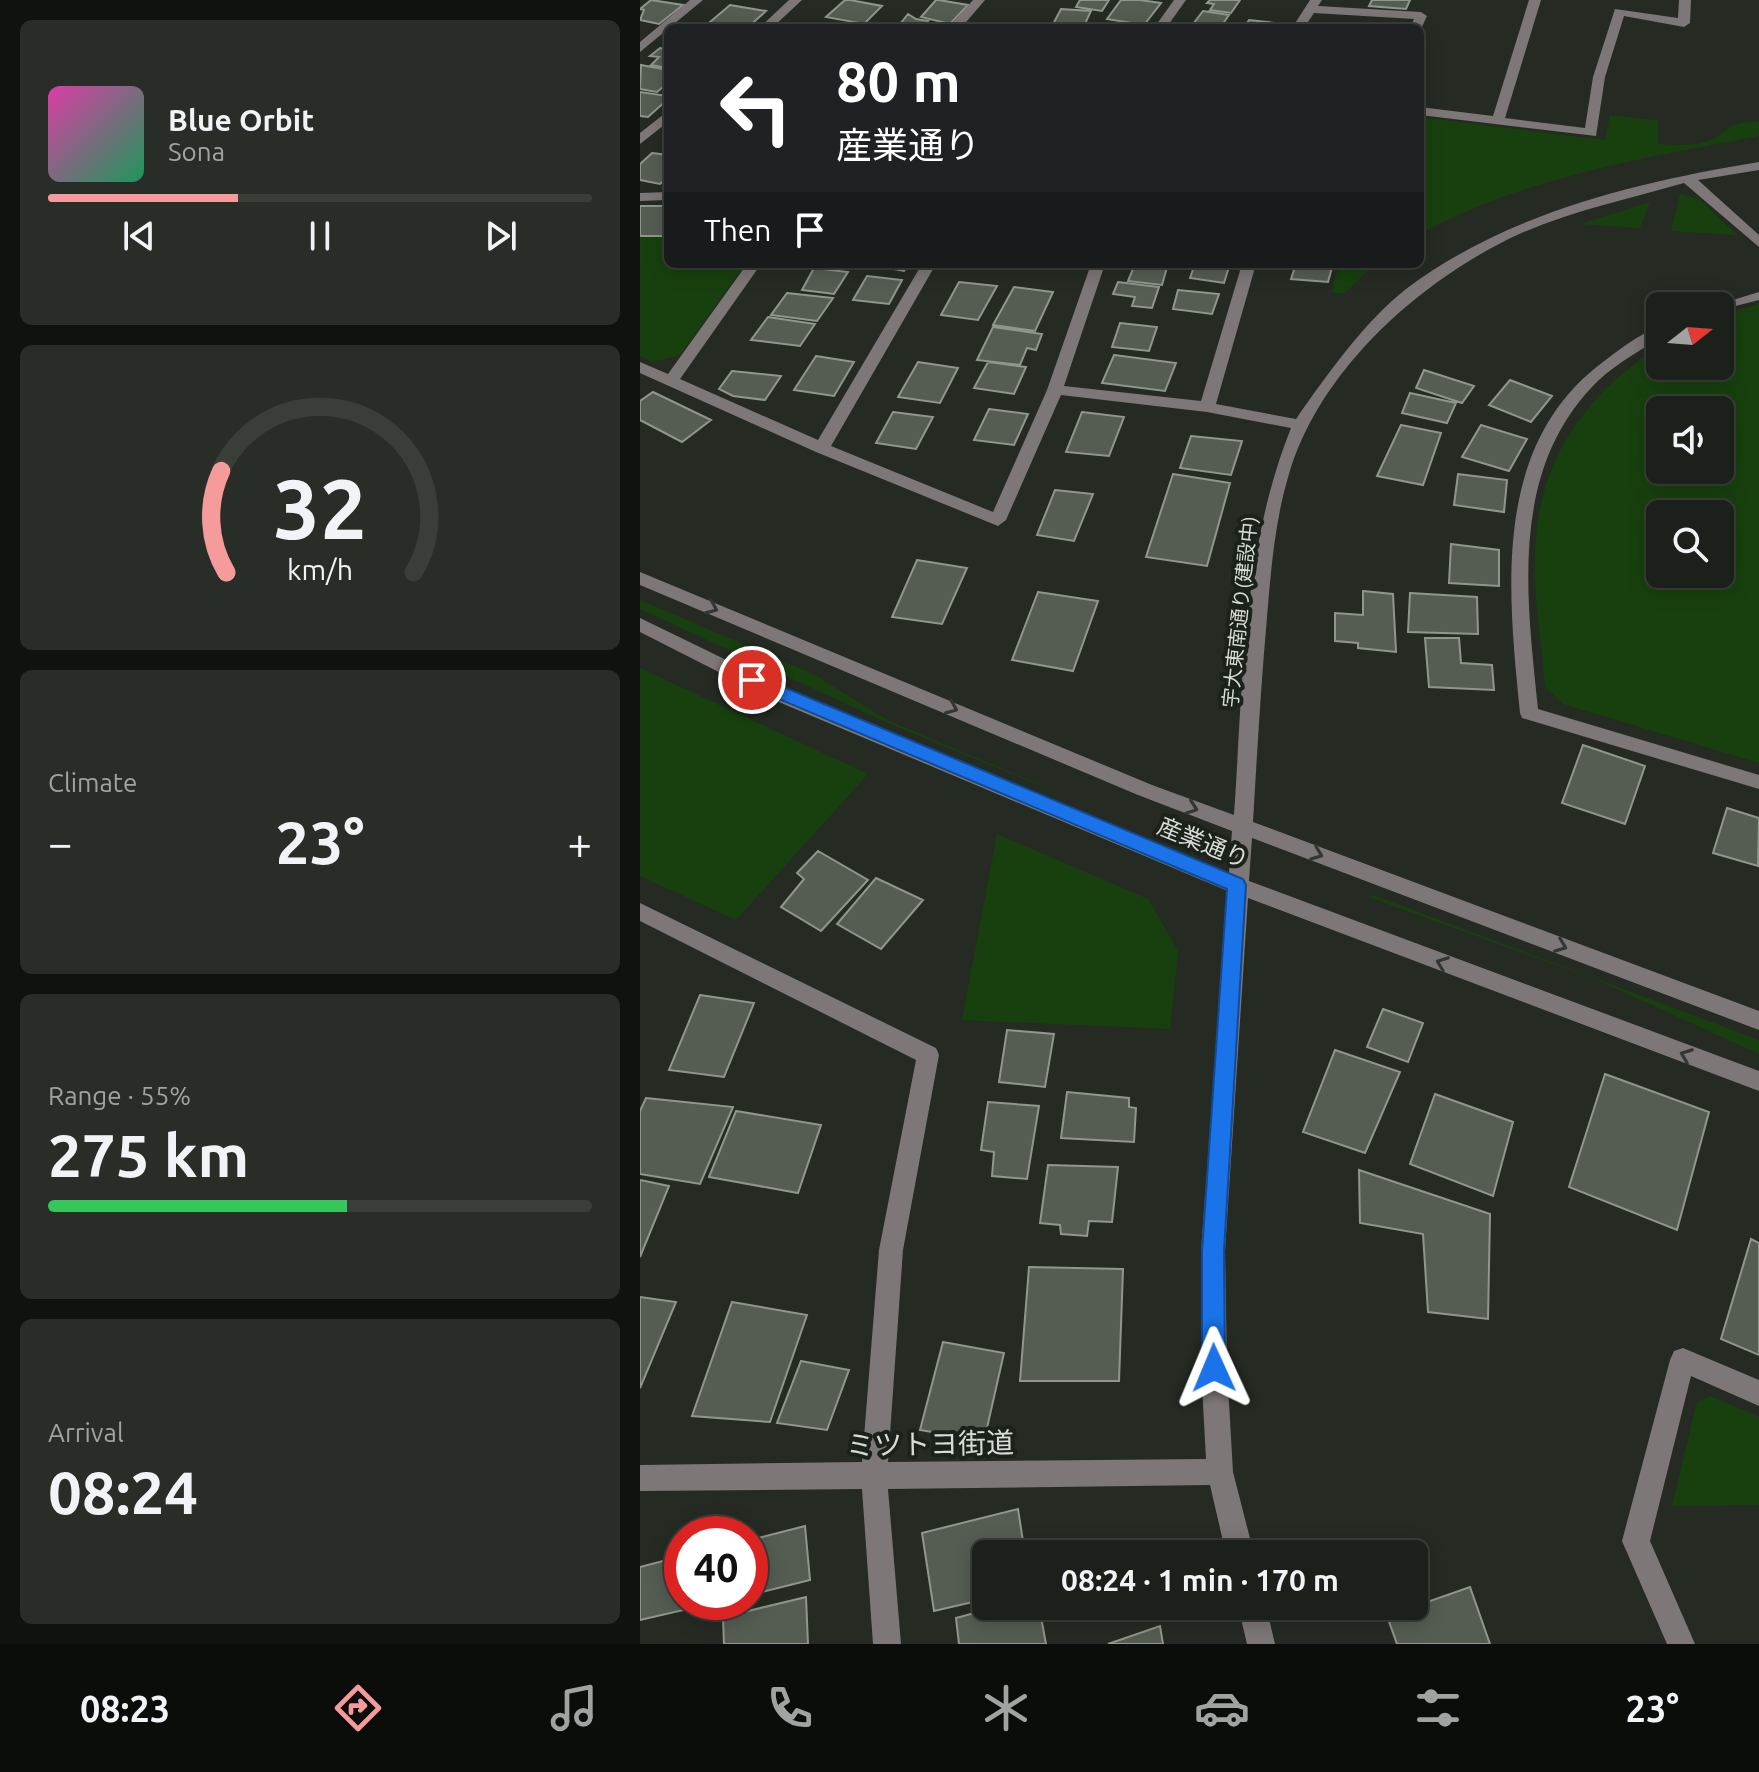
<!DOCTYPE html>
<html lang="en">
<head>
<meta charset="utf-8">
<style>
	:root { --surface:#1c201a; --page:#292d27; --text:#f1f3f6; --muted:#a0a3a2; --line:#3a3e39; --accent:#f59b9c }
	body { margin:0; font-family:Ubuntu,"Noto Sans JP",sans-serif; background:var(--page); color:var(--text); height:100vh; display:flex; flex-direction:column; font-size:30px; white-space:nowrap }
	* { box-sizing:border-box; margin:0 }
	p { font-size:26px; color:var(--muted) }
	.icon { flex:none; width:44px; height:44px; fill:none; stroke:currentColor; stroke-width:2; stroke-linecap:round; stroke-linejoin:round }
	.map { position:relative; flex:1; overflow:hidden }
	.panel { display:flex; flex-direction:column; gap:20px; padding:20px; background:#0f120e; width:640px }
	.panel>* { flex:none }
	.guide { position:absolute; left:24px; top:24px; width:760px; height:244px; border-radius:12px; box-shadow:0 4px 20px #0003,0 0 0 2px var(--line); background:#202124; color:#fff; overflow:hidden }
	.needle { width:52px; rotate:73deg }
	.buttons { position:absolute; left:1006px; top:292px; display:grid; gap:16px }
	.buttons a { display:grid; place-items:center; width:88px; height:88px; border-radius:12px; background:var(--surface); box-shadow:0 4px 20px #0003,0 0 0 2px var(--line); font-size:40px }
	.speed { position:absolute; left:24px; top:1516px; display:flex; gap:16px; font-size:40px; font-weight:700; text-align:center }
	.speed>* { display:grid; place-content:center; width:104px; height:104px; border-radius:50%; background:var(--surface); box-shadow:0 4px 20px #0003,0 0 0 2px var(--line); line-height:1 }
	.speed .limit { border:12px solid #d22; background:#fff; color:#111 }
	.pin { position:absolute; display:grid; place-items:center; width:68px; height:68px; color:#fff; margin:-34px; border:4px solid #fff; border-radius:50%; box-shadow:0 2px 8px #0007 }
	.me { position:absolute; width:88px; margin:-44px; rotate:359deg; stroke-linejoin:round; filter:drop-shadow(0 0 6px #0008) }
	.turn { display:flex; align-items:center; gap:28px; height:168px; padding:0 40px; font-size:36px }
	.turn .icon { width:104px; height:104px; stroke-width:2.5 }
	.turn b { display:block; font-size:56px; line-height:68px }
	.then { display:flex; align-items:center; height:76px; padding:0 40px; background:#0003; gap:16px; font-size:30px }
	.big { font-size:60px; font-weight:700; line-height:1.1 }
	.panel .card { flex:1; display:flex; flex-direction:column; justify-content:center; gap:12px; min-width:0; padding:0 28px; border-radius:12px; background:var(--page) }
	.panel .dial { align-items:center; gap:0 }
	.dial svg { height:208px; overflow:visible; fill:none; stroke:var(--line); stroke-width:7; stroke-linecap:round; text-anchor:middle }
	.dial text { fill:var(--text); stroke:none }
	.song { display:flex; align-items:center; gap:24px }
	.cover { width:96px; height:96px; border-radius:12px; background:linear-gradient(135deg,hsl(320 70% 55%),hsl(150 70% 35%)) }
	.played { height:8px; border-radius:4px; background:linear-gradient(90deg,var(--accent) 35%,var(--line) 35%) }
	.keys { display:flex; justify-content:space-around; direction:ltr }
	.heat { display:flex; justify-content:space-between; align-items:center; font-size:44px; direction:ltr }
	.charge { height:12px; border-radius:6px; background:linear-gradient(90deg,#34c759 55%,var(--line) 0) }
	.trip { position:absolute; left:332px; top:1540px; width:456px; height:80px; border-radius:12px; background:var(--surface); box-shadow:0 4px 20px #0003,0 0 0 2px var(--line); font-weight:700; line-height:80px; text-align:center }
	.menu { display:flex; height:128px; justify-content:space-around; align-items:center; background:#0b0d0a; color:var(--muted) }
	.menu .icon { width:56px; height:56px }
	.menu .selected { color:var(--accent) }
	.menu b { font-size:36px; color:var(--text) }
	main { display:flex; flex:1; min-height:0 }
	.map>svg:first-child { display:block }
	.green { fill:#18400e; fill-rule:evenodd }
	.building { fill:#555d53; stroke:#8f978d; stroke-width:2 }
	.lines { fill:none; stroke-linecap:round; stroke-linejoin:round }
	.minor { fill:#7d7777; fill-rule:evenodd }
	.oneway { stroke:#343731 }
	.route { fill:#1a73e8; stroke:#114b97; stroke-width:2 }
	.labels { text-anchor:middle; stroke-width:8; stroke-linejoin:round; paint-order:stroke }
	.far-street-label { font-size:20px; fill:#d7dcd6; stroke:#1b221a }
	.street-label { font-size:24px; fill:#d7dcd6; stroke:#1b221a }
	.near-street-label { font-size:28px; fill:#d7dcd6; stroke:#1b221a }
</style>
</head>
<body>
<main>
<section class="panel">
<div class="card">
<div class="song"><i class="cover"></i><div><b>Blue Orbit</b><p>Sona</p></div></div>
<div class="played"></div>
<div class="keys"><svg class="icon" aria-label="previous" viewBox="0 0 24 24"><path d="M18 5L8 12l10 7zM5 5v14"/></svg><svg class="icon" aria-label="pause" viewBox="0 0 24 24"><path d="M8 5v14M16 5v14"/></svg><svg class="icon" aria-label="next" viewBox="0 0 24 24"><path d="M6 5l10 7-10 7zM19 5v14"/></svg></div>
</div>
<div class="card dial"><svg viewBox="0 0 100 80">
<path d="M14 69A42 42 0 1 1 86 69"/>
<path d="M14 69A42 42 0 0 1 12 30" stroke="#f59b9c"/>
<text x="50" y="56" font-size="32" font-weight="700">32</text>
<text x="50" y="72" font-size="11">km/h</text>
</svg></div>
<div class="card"><p>Climate</p>
<div class="heat"><a>−</a><b class="big">23°</b><a>+</a></div>
</div>
<div class="card"><p>Range · 55%</p><b class="big">275 km</b><div class="charge"></div></div>
<div class="card"><p>Arrival</p><b class="big">08:24</b></div>
</section>
<div class="map">
<svg width="1119" height="1644" viewBox="0 0 1119 1644">
	<rect width="100%" height="100%" fill="#252b23"/>
	<path class="green" d="M970,115l48,6v23c14,0 34,3 47,-2 25,-9 19,-21 54,-20v14c-114,22 -235,41 -339,98v-117l185,23z
		M1040,194l19,5 38,36 -66,-4z
		M1010,202l-10,26 -59,-4z
		M0,236h28v28h77l-65,91 -28,7 -12,-6z
		M699,264h35l-30,30 -12,-2z
		M1119,304v459l-196,-59 -18,-18c-3,-42 -11,-86 -10,-128 1,-95 48,-162 125,-212v20h60v-51zM1020,410h60v60h-60zM1020,514h60v60h-60z
		M0,600l173,74 76,47 216,91 -217,-89 -248,-114z
		M0,668l228,106 -132,146 -96,-44z
		M357,834l151,65 30,52 -8,78 -208,-9z
		M733,895l386,145v14l-164,-75 -224,-81z
		M1070,1396l49,21v88l-87,1 25,-104z"/>
	<path class="building" d="M11,0l32,5 -24,19 -19,-4 4,-10 -4,-1z
		M205,0h5l32,6 -18,18 -38,-7z
		M296,0h3l29,5 -18,19 -29,-7z
		M440,0h29l-7,11 -26,-4z
		M481,0h19l21,3 -17,22 -37,-6z
		M570,0h30l-9,13 -21,-3 4,-6 -7,-1z
		M732,0h38l-4,9 -37,-3z
		M90,5l36,6 -19,17h-44z
		M421,9l30,2 -8,17h-32z
		M563,11l26,4 -9,13h-30z
		M268,14l8,5 12,2 -7,7h-24z
		M609,20l35,4 -2,4h-38z
		M20,48l8,2v18l-17,-3 8,-8 -9,-1z
		M1,65l27,5v13l-11,9 -17,-3z
		M0,92l28,4v3l-20,18 -8,-1z
		M12,153l16,2v22l-8,7 -20,-4v-16z
		M0,206h28l-2,30h-26z
		M228,264h40l-4,7z
		M495,264h33l-6,21 -34,-4z
		M555,264h35l-6,19 -34,-5z
		M656,264h37l-5,18 -37,-3z
		M174,268l34,4 -14,22 -32,-4z
		M227,276l35,4 -13,24 -36,-4z
		M319,282l38,4 -19,34 -37,-5z
		M478,282l41,5 -7,21 -20,-2 3,-9 -22,-3z
		M374,287l39,5 -18,39 -42,-6z
		M538,290l41,4 -7,20 -39,-5z
		M147,293l46,5 -16,23 -46,-6z
		M128,317l47,7 -15,22 -49,-6z
		M480,323l37,4 -8,24 -37,-4z
		M353,327l49,7 -6,16 -9,-2 -7,17 -43,-5z
		M474,355l62,8 -11,28 -63,-8z
		M176,356l38,6 -20,34 -40,-6z
		M278,362l40,6 -18,35 -42,-6z
		M348,362l38,5 -12,27 -40,-6z
		M784,370l50,16 -12,17 -46,-15z
		M92,371l49,5 -16,24 -32,-4 -14,-7z
		M870,380l42,16 -21,26 -42,-17z
		M13,392l58,28 -29,22 -42,-22v-19z
		M770,393l46,10 -9,20 -45,-10z
		M349,409l39,5 -14,31 -40,-5z
		M253,412l40,5 -17,32 -40,-6z
		M442,412l42,5 -15,39 -43,-4z
		M761,425l40,8 -18,52 -46,-9z
		M841,425l46,14 -18,32 -47,-14z
		M551,436l51,5 -11,34 -51,-7z
		M533,474l57,9 -23,83 -61,-9z
		M818,474l49,6 -3,32 -50,-7z
		M415,490l38,4 -19,47 -37,-6z
		M811,544l48,6v36l-50,-3z
		M277,560l50,8 -25,56 -50,-7z
		M723,591l30,3 3,58 -38,-4v-5l-23,-2v-28l28,2z
		M398,592l60,9 -25,70 -61,-11z
		M770,593l67,4 1,37 -70,-2z
		M785,638h34l2,25 31,2 2,25 -65,-3z
		M943,745l62,21 -20,58 -63,-21z
		M1087,808l32,10 -1,48 -45,-13z
		M178,851l50,29 -47,51 -40,-24 23,-28 -7,-6z
		M236,878l47,22 -42,49 -44,-25z
		M60,995l54,8 -30,74 -55,-7z
		M743,1009l40,14 -15,39 -41,-15z
		M367,1030l47,4 -9,53 -46,-5z
		M695,1050l65,22 -35,81 -62,-21z
		M965,1074l104,38 -32,118 -108,-43z
		M427,1092l62,6v9l7,1 -2,34 -73,-4z
		M795,1094l78,28 -20,74 -83,-32z
		M6,1098l87,9 -33,77 -60,-10v-63z
		M348,1102l51,4 -12,73 -35,-3 2,-24 -13,-2z
		M96,1111l85,14 -23,68 -89,-16z
		M408,1165l70,2 -6,55 -23,-1 -2,15 -26,-2 -1,-9 -20,-2z
		M719,1170l131,44 -2,105 -60,-7 -5,-78 -63,-11z
		M0,1180l29,6 -29,71z
		M1111,1239l8,4v112l-38,-16z
		M389,1267l94,2 -4,112h-99z
		M0,1297l36,5 -36,86z
		M92,1302l75,13 -37,107 -78,-6z
		M303,1342l61,11 -20,88 -64,-11z
		M161,1361l48,9 -22,60 -50,-7z
		M378,1509l7,45h-39v45l-52,12 -12,-78z
		M165,1526l5,54 -60,15v-55z
		M42,1556v46h36l-78,18v-53z
		M830,1587l20,57h-93l-10,-28z
		M166,1597l2,47h-84l-1,-27z
		M360,1606h39l7,38h-87l-3,-26z
		M520,1626l3,18h-55z"/>
	<g class="lines">
		<path class="minor" d="M50,0h13l-63,52v-10z
			M149,0h13l-30,28h-13z
			M333,0h12l-24,28h-13z
			M534,0h12l-20,28h-12z
			M670,0h12l-4,6 103,6 6,4 -7,15v-3h-10l4,-9 -100,-6 -10,15h-12z
			M889,0h12l-36,118 80,10 8,-51 22,-68 63,9 1,-18h12l-1,23 -6,4 -60,-11 -19,61 -9,59 -176,-21v-8l73,9z
			M28,111v11l-28,22v-11z
			M1119,162v8l-61,10 61,55v12l-75,-64c-55,16 -114,28 -167,52 -96,45 -197,134 -228,239 -14,46 -18,95 -22,143 -6,68 -10,137 -14,205l506,189v19l-507,-192 -3,43 510,190v20l-511,-193 -23,353 2,117 6,104 21,82h-28l-16,-69 -322,4 13,155h-28l-11,-155 -222,2v-26l222,-3 17,-212 37,-190 -276,-139v-18l296,145 3,7 -36,195 -15,212 318,-3 -5,-91v-117l27,-360 -454,-191 -134,-68v-14l148,72 441,183 3,-42 -94,-36 -498,-210v-13l512,213 82,30c9,-129 8,-265 57,-387l-84,-16 -146,-17 -55,125 -8,6 -182,-74 -176,-79v-11l28,12 79,-110h14l-81,115 138,61 104,-176h14l-105,182 162,66 54,-122 44,-126h14l-41,122 137,15 41,-137h14l-40,140 80,15c30,-43 68,-97 110,-130 101,-76 231,-107 353,-127z
			M28,192v8l-28,1v-8z
			M1119,292v8l-39,10v-4h-7z
			M1020,327v11c-24,15 -50,29 -69,50 -82,88 -64,212 -53,321l221,66v14l-237,-71 -2,-5c-12,-121 -29,-268 83,-351 16,-12 37,-29 57,-35z
			M1043,1348l76,32v26l-68,-30 -41,165 45,103h-28l-45,-103 48,-181 4,-9z
			M598,1606h28l9,38h-28z"/>
	</g>
	<defs><path id="oneway-chevron" d="M-2-3.5L2.5 0L-2 3.5" fill="none" stroke-width="1.6" stroke-linecap="round" stroke-linejoin="round" transform="scale(2)"/></defs>
	<g class="oneway">
		<use href="#oneway-chevron" transform="translate(72 608) rotate(23)"/>
		<use href="#oneway-chevron" transform="translate(312 708) rotate(23)"/>
		<use href="#oneway-chevron" transform="translate(552 808) rotate(20)"/>
		<use href="#oneway-chevron" transform="translate(677 854) rotate(21)"/>
		<use href="#oneway-chevron" transform="translate(921 946) rotate(21)"/>
		<use href="#oneway-chevron" transform="translate(802 963) rotate(-159)"/>
		<use href="#oneway-chevron" transform="translate(1046 1055) rotate(-159)"/>
	</g>
	<path class="route" d="M112,674l491,205 3,6 -22,366 1,117 -3,8 -8,4 -8,-4 -4,-8v-117l25,-362 -481,-204 -2,-5z"/>
	<g class="labels">
		<g class="far-street-label">
			<text transform="translate(600 612) rotate(-84)" y="7">宇大東南通り(建設中)</text>
		</g>
		<g class="street-label">
			<text transform="translate(563 843) rotate(22)" y="8">産業通り</text>
		</g>
		<g class="near-street-label">
			<text transform="translate(290 1444) rotate(-1)" y="10">ミツトヨ街道</text>
		</g>
	</g>
</svg>
<div class="buttons">
<a><svg class="needle" viewBox="-14 -14 28 28"><path d="M0-13l5 13h-10z" fill="#e53935"/><path d="M0 13l5-13h-10z" fill="#a0a3a2"/></svg></a>
<a><svg class="icon" aria-label="sound" viewBox="0 0 24 24"><path d="M4 9h4l5-4v14l-5-4H4zM17 9q2 3 0 6"/></svg></a>
<a><svg class="icon" aria-label="search" viewBox="0 0 24 24"><circle cx="10" cy="10" r="6"/><path d="M15 15l6 6"/></svg></a>
</div>
<div class="speed"><div class="limit">40</div></div>
<div class="pin" style="left:112px;top:680px;background:#d93025"><svg class="icon" aria-label="arrive" viewBox="0 0 24 24"><path d="M6 21V4h12l-3 4 3 4H6"/></svg></div>
<svg class="me" style="left:574px;top:1368px" viewBox="-20 -20 40 40"><path d="M0-17L14 15 0 8-14 15z" fill="#1a73e8" stroke="#fff" stroke-width="4"/></svg>
<div class="trip">08:24 · 1 min · 170 m</div>
<div class="guide">
<div class="turn"><svg class="icon" aria-label="left" viewBox="0 0 24 24"><path d="M17 20v-9H6M10 6l-5 5 5 5"/></svg><div><b>80 m</b>産業通り</div></div>
<div class="then">Then<svg class="icon" aria-label="arrive" viewBox="0 0 24 24"><path d="M6 21V4h12l-3 4 3 4H6"/></svg></div>
</div>
</div>
</main>
<nav class="menu">
<b>08:23</b>
<svg class="icon selected" aria-label="directions" viewBox="0 0 24 24"><path d="M12 3l9 9-9 9-9-9zM9 14v-3h6M13 9l2 2-2 2"/></svg>
<svg class="icon" aria-label="music" viewBox="0 0 24 24"><path d="M9 18V5l10-2v13"/><circle cx="6" cy="18" r="3"/><circle cx="16" cy="16" r="3"/></svg>
<svg class="icon" aria-label="phone" viewBox="0 0 24 24"><path d="M5 4h4l2 5-3 2q2 4 5 5l2-3 5 2v4C11 20 4 13 5 4z"/></svg>
<svg class="icon" aria-label="climate" viewBox="0 0 24 24"><path d="M12 3v18M4 7l16 10M4 17L20 7"/></svg>
<svg class="icon" aria-label="car" viewBox="0 0 24 24"><path d="M5 17H2v-5l4-1 3-4h7l3 4 3 1v5h-3M9 17h6M6 11h13"/><circle cx="7" cy="17" r="2"/><circle cx="17" cy="17" r="2"/></svg>
<svg class="icon" aria-label="filters" viewBox="0 0 24 24"><path d="M4 7h16M4 17h16"/><circle cx="9" cy="7" r="2"/><circle cx="15" cy="17" r="2"/></svg>
<b>23°</b>
</nav>
</body>
</html>
